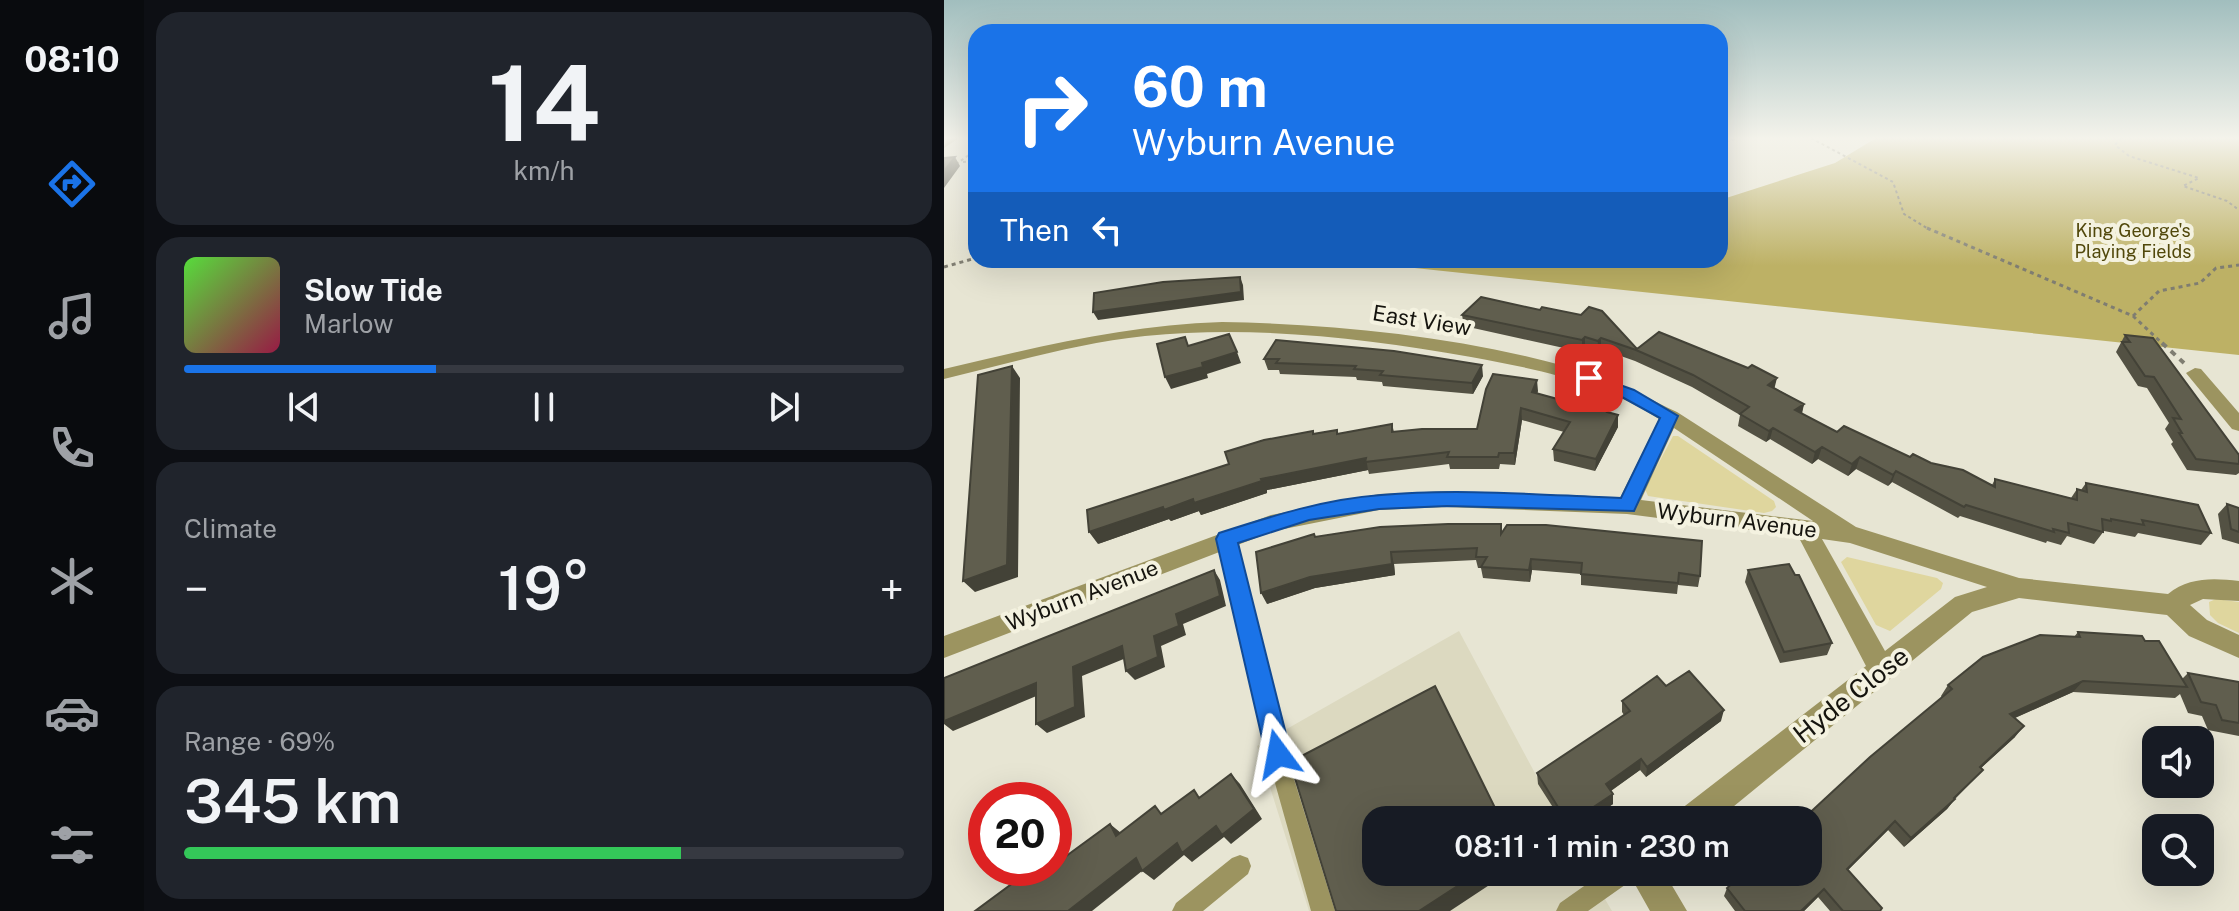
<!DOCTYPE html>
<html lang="en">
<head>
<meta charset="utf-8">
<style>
	:root { --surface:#171b24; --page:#20242c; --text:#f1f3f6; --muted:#9ea1a6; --line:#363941; --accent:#1a73e8 }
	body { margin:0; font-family:"Public Sans",sans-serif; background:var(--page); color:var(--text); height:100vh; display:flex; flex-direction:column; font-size:30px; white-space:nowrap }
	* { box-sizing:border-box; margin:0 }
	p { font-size:26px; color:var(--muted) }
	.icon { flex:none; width:44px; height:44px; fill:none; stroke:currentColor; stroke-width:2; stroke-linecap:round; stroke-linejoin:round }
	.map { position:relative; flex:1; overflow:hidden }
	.details { display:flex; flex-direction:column; gap:12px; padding:12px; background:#0d0f14; width:800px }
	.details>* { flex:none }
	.hud { position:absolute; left:24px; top:24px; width:760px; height:244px; border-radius:24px; box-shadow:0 8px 32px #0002; background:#1a73e8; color:#fff; overflow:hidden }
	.fabs { position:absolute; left:1198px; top:726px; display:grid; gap:16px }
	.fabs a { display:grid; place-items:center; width:72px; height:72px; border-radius:16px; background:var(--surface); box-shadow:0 8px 32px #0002; font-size:40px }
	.speed { position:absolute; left:24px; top:782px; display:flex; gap:16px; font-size:40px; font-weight:700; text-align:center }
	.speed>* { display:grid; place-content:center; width:104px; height:104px; border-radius:50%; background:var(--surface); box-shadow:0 8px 32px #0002; line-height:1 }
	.speed .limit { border:12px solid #d22; background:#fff; color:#111 }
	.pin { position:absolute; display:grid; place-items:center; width:68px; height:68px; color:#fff; margin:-34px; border-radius:16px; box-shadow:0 4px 12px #0006 }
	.me { position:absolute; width:88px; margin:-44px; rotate:347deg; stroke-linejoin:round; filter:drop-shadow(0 0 6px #0008) }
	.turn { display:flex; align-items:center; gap:28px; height:168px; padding:0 32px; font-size:36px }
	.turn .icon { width:104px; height:104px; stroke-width:2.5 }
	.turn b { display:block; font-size:56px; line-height:68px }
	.then { display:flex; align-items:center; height:76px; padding:0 32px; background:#0003; gap:16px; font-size:30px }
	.big { font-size:60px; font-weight:600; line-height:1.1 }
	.details .tile { flex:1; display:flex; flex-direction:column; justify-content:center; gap:12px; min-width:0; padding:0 28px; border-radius:24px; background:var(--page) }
	.details .dial { align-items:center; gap:0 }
	.dial b { font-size:104px; line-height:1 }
	.song { display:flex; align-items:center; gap:24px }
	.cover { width:96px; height:96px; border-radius:12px; background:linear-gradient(135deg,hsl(110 70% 55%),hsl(340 70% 35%)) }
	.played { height:8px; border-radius:4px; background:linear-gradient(90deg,var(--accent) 35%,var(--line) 35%) }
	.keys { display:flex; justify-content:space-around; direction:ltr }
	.heat { display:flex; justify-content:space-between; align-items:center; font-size:44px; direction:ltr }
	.charge { height:12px; border-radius:6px; background:linear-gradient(90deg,#34c759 69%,var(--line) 0) }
	.trip { position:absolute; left:418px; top:806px; width:460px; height:80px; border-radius:24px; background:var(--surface); box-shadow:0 8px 32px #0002; font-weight:600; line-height:80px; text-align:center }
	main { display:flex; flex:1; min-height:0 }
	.dock { display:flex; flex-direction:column; width:144px; justify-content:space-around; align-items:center; background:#090b0e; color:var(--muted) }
	.dock .icon { width:56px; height:56px }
	.dock .selected { color:var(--accent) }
	.dock b { font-size:36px; color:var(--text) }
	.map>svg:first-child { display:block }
	.built { fill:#dcd9c0 }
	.green { fill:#dfd69e }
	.forest { fill:#bdb165 }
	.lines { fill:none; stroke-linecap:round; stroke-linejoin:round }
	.path-far2 { stroke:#7f7d71; stroke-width:2; stroke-dasharray:3 3; stroke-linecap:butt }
	.path-far1 { stroke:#7f7d71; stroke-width:3; stroke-dasharray:4 4; stroke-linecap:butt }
	.path { stroke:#7f7d71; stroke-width:4; stroke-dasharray:6 6; stroke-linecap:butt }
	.service { fill:#9c9460; fill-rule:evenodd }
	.minor { fill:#9c9460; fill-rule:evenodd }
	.wall { fill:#535143 }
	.shaded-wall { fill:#434237 }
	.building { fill:#605e4e; stroke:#434237; stroke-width:2 }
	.route { fill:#1a73e8; stroke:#114b97; stroke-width:2 }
	.labels { text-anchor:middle; stroke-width:8; stroke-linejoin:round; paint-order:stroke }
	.far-park-label { font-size:18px; fill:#51480b; stroke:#f4f2e0 }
	.street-label { font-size:22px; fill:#15140e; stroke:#f4f2e0 }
	.near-street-label { font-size:26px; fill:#15140e; stroke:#f4f2e0 }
</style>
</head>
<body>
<main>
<nav class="dock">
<b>08:10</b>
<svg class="icon selected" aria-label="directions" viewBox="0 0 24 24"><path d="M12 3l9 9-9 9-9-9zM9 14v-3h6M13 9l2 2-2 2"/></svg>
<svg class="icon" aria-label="music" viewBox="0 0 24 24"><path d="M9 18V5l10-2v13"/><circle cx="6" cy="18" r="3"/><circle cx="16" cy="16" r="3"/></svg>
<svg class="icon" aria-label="phone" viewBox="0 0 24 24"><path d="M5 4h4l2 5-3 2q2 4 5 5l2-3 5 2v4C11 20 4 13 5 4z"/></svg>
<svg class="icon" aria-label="climate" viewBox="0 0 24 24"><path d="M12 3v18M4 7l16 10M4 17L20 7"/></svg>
<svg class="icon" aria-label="car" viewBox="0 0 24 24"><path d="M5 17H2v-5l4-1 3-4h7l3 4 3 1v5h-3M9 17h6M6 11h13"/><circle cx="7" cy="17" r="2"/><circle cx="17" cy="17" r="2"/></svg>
<svg class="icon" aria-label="filters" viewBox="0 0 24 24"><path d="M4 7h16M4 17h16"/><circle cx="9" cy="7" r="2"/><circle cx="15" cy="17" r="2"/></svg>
</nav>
<section class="details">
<div class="tile dial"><b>14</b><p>km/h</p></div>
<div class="tile">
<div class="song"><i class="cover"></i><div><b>Slow Tide</b><p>Marlow</p></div></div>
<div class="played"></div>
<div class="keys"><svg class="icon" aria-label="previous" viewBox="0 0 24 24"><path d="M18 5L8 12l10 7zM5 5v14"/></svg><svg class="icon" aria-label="pause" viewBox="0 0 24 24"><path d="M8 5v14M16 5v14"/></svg><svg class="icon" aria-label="next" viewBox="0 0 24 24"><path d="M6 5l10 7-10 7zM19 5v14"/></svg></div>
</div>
<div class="tile"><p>Climate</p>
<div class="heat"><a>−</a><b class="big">19°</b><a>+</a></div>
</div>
<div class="tile"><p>Range · 69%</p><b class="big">345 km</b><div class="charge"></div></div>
</section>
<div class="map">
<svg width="1295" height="911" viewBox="0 0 1295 911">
	<rect width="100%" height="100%" fill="#e7e5d3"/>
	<path class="built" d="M515,631l101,189h-184v52h213l23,39h-303l-52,-165z"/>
	<path class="green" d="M729,436h5l96,65 2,6 -4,4 -8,2 -116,-17 -3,-7z
		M903,557l90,21 6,5 -2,6 -51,42 -14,-6 -35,-63z
		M1272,599l23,3v31l-21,-10 -8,-8 -1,-13z"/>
	<path class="forest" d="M932,138h363v217l-900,-95h381v-60l115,-37z"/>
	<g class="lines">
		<path class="path-far2" d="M867,138l82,44 11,32 26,16
			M1177,138l-6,7 14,11 70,22 -16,8 44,15 12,9
			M776,143l18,-5
			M19,162l13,-1
			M12,164l20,-14"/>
		<path class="path-far1" d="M983,228l206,88 31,29
			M0,267l32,-9
			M1189,316l26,-25 41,-8 16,-15 23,-3"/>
		<path class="path" d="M1218,343l22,20"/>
		<path class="service" d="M282,533l6,2 2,4 59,237 42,135h-24l-38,-135 -55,-237 2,-4z
			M296,855l8,3 3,8 -3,8 -45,37h-31l4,-8 56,-45z
			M660,872h31l-3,8 -44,31h-32l4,-8z"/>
		<path class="minor" d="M3,138h12l-15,10z
			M278,322c125,2 263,17 382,56 26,9 48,23 73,34l179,115 163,51 149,16c21,-17 45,-16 71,-13v20l-36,-2 -13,6 17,15 32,15v23l-50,-22 -22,-21 -148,-17 -47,14 -255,208h-41l5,-11 185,-143 -68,-130 -171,-22 -180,-7 -68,3 -105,21 -330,127v-22l327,-121 108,-21 68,-3 173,7 39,-79c-56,-37 -123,-50 -188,-62 -107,-19 -217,-32 -326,-21 -68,7 -134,27 -201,43v-10c93,-22 182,-44 278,-47zM730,428l139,93 -172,-21zM878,539l28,4 137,44 -32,10 -70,54z
			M1251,368l6,1 38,44v18l-7,-2 -46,-56z
			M684,872h36l23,39h-37z"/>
	</g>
	<path class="wall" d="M537,297l156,52 138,39 29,16 -2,10 35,18 73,25 21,6 61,22 3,-6 76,19 6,-9 4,1 5,-7 125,50 -10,12 -63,-12 -3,4 -31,-6 -10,13 -27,-8 -6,9 -14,-4 -1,2 -86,-27 -2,2 -66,-36 -4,4 -32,-17 -8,7 -30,-17 -6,5 -42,-25 -4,3 -28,-16 2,-11 -48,-28 -57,-26 -34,-12 -4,3 -12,-4 -3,4 -118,-26 -2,-11z
		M1181,335l114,120v18l-3,2 -49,-5 -16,-26 2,-2 -8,-13 4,-6 -22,-35 -9,-2 -22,-34z
		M332,340l207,36 -10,18 -90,-8 -1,-4 -25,-2 -1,-3 -76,-3 -1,-4h-11l-4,-11z
		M594,391l-1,3 73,19 8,14 -23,44 -41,-10 -1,-12 11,-17 -42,-12 -7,45 -15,-1 -1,5h-49l-1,-5 -80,10 -1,-4 -101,20v3l-66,22 -2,-4 -28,10 -2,-2 -71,25 131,-80 84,-33 1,3h24l54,-10 2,8 83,-3z
		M1283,504l12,4v36l-17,-5 -4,-25z
		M558,532l198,44 -2,11 -20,-2 -1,9 -96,-9v-11l-49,-4 -2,12 -47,-4 -2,-10h-3l-2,-8 -82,4 1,11 -80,13 -48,16 48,-67z
		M804,570l84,73 -5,12 -47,8 -35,-81z
		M1134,632l67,9 37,38 6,-6 51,9v54l-31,-6 -6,-14 -14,-3 -8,-19 -5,4 -102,-6 -58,26v19l-34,31 2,2 -28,29 -8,10 -43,38 -16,-17 -40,40 32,41h-50l-12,-14 -14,14h-69l-11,-15 3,-8 215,-190 -1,-2 7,-11 126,-48z
		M722,686l55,35 -75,56 -6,-7 -29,21 2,13 -24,16h-28l-23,-36 -1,-11 87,-58 -2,-3v-11z"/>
	<path class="shaded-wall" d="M11,157l5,9 -16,22v-17z
		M296,277l3,8 1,15 -146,20 -5,-8z
		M641,337v11l-3,4v-12z
		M657,338v11l-4,3 1,-11z
		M293,352l4,11 -34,11 1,4 -37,11 -6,-12 37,-14z
		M538,365l1,11 -10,18 -1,-11z
		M68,366l8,12 -2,199 -43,15 -12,-11z
		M833,378l-3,12 -6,-5z
		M593,380l1,11 -5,13 -1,-12z
		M860,404l-3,11 -6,-5z
		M577,408l1,12 -7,45 -1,-12z
		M674,415v12l-23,44 1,-12z
		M829,428l-3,11 -4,3 3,-11z
		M878,447l-4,12 -6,5 3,-12z
		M916,457l-4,12 -8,7 4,-12z
		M422,458l2,12 -101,20v3l-66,22 -2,-4 -28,10 -2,-2 -71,25 -9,-12 74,-25 98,-28z
		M952,471l-4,11 -4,4 5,-11z
		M447,552l3,12 1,11 -80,13 -48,16 -6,-11z
		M587,559l1,11 -2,12 -1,-12z
		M270,570l6,10 6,26 -43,18 3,11 -25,11 4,21 -30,13 -9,-9 28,-35 22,-22z
		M178,646l9,10 -49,20 3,41 -38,16 -11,-9 37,-57z
		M1139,681l-10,11 -72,32 9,-10z
		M92,683l10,9 -93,39 -9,-7v-3z
		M780,710l-3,11 -75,56 1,-10z
		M1080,726l-9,11 -44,40 9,-10z
		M697,759l-1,11 -34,24v-10z
		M287,774l9,10 22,35 -31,25 -7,-7 -32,25 -8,-7 -30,25 -12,-9 -50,40h-24z
		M669,794v10l-24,16h-15z
		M1011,799l-8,10 -43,38 7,-9z
		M951,821l-7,9 -47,47 6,-8z
		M166,824l11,9 -5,3z
		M88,869l15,8 -11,1z
		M535,872h30l-59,39h-31z
		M880,889l-6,8 -14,14h-3z"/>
	<path class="building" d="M11,157l-11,14v-13z
		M296,277l1,15 -148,20 1,-19 69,-11z
		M537,297l59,13 2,-3 39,8 8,-8 13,4 35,38 22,-17 89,36 4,-3 25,13 -9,7 36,19 -9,6 42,22 7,-6 66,31 3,-3 18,9 32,7 32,17v-8l82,21v-11l10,3 -1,-9 112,22 13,28 -69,-13 2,5 -33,-6v2l-9,-2 1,13 -35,-9 1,10 -16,-4 1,3 -88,-27 -2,2 -68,-36 -3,4 -33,-18 -8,7 -30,-17 -7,5 -42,-24 -4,3 -29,-17 9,-7 -56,-32 -57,-25 -35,-12 -3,3 -13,-4 -3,3 -120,-25z
		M285,334l8,18 -35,11 1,4 -38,10 -8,-33 28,-7 3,9z
		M1181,335l28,3 86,117v9l-43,-5 -17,-26h3l-9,-15 8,1 -27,-42 -9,-1 -23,-34h8z
		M332,340l118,11 88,14 -10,18 -92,-8 3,-4 -29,-2 2,-3 -80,-3 3,-4h-15z
		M68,366l-5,199 -44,16 15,-206z
		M549,374l44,6 -5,12 51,14 4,-6 23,6 -3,6 11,3 -22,44 -43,-10 17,-27 -49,-14 -7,45h-15l-1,4h-51l2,-5 -84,10 1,-4 -105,21 1,2 -68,22 -1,-4 -29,11 -1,-3 -74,25 -2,-22 142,-46 -4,-12 39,-12 49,-9v3l24,-4v4l55,-10v8l30,-3h55l9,-40z
		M1283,504l12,4v24l-8,-3z
		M504,524h53v10l6,-9h39l156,16 -2,35 -21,-3 -1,10 -97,-9 1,-11 -51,-4 -2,11 -48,-3 6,-10h-11l1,-9 -86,4 1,12 -82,13 -49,16 -5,-41 58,-18 1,3 65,-10z
		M845,564l6,11h4l33,68 -48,9 -36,-82z
		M270,570l6,26 -44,18 3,12 -25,10 4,21 -32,14 -4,-25 -49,21 2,40 -39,17v-41l-92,38v-43z
		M1134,632l64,4 3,5h14l28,46 -104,-6 -73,33 14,12 -44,41 3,3 -29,28 1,1 -44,39 -16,-17 -48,48 35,39 -2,3h-37l-19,-22 -23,22h-56l-18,-23 18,-16h63v-52h-6l68,-63 82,-68 -4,-4 35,-28 57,-22 40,2z
		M745,671l35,39 -77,57 -6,-8 -35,25 7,10 -39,26h-8l-29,-47 93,-62 -8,-10 35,-25 9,10z
		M1244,673l51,9v41l-17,-3 -6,-15 -15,-3z
		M491,686l66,134h-125v52h103l-60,39h-83l-46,-149z
		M287,774l23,35 -32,26 -6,-9 -34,27 -5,-10 -35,28 -6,-13 -68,53h-93l57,-42 4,9 13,-10h5v-3l56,-41 6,12 39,-30 6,8 33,-24 5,8z"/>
	<linearGradient id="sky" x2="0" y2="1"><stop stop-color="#a1bebe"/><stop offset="0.52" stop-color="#f4f3eb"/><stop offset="1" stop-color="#f4f3eb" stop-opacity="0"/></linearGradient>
	<rect width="1295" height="266" fill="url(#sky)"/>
	<path class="route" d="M645,374l45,16 44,26 -44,95 -187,-5 -68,3 -70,11 -71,23 53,211 -4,10 -9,3 -10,-3 -52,-225 3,-6c53,-17 106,-34 162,-38 79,-7 160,0 240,3l39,-80 -38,-21 -39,-15v-7z"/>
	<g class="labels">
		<g class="far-park-label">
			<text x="1189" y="237">King George's<tspan x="1189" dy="21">Playing Fields</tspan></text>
		</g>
		<g class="street-label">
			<text transform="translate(478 320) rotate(9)" y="8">East View</text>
			<text transform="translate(793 520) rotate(7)" y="8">Wyburn Avenue</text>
			<text transform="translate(138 595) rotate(-21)" y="8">Wyburn Avenue</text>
		</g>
		<g class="near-street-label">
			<text transform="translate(907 695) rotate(-38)" y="9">Hyde Close</text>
		</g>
	</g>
</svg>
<div class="fabs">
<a><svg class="icon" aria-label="sound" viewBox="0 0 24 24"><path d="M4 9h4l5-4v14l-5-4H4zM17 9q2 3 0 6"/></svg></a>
<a><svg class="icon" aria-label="search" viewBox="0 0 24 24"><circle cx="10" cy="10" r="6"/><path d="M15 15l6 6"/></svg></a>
</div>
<div class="speed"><div class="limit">20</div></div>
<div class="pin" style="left:645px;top:378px;background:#d93025"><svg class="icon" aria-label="arrive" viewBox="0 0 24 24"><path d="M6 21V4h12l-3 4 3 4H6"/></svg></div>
<svg class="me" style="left:334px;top:754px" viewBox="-20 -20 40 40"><path d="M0-17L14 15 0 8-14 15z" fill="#1a73e8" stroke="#fff" stroke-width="4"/></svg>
<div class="trip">08:11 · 1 min · 230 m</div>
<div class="hud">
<div class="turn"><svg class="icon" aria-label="right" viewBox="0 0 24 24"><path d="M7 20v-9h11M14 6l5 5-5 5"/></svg><div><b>60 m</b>Wyburn Avenue</div></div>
<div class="then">Then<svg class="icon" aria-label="left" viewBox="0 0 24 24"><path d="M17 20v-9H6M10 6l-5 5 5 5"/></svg></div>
</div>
</div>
</main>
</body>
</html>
